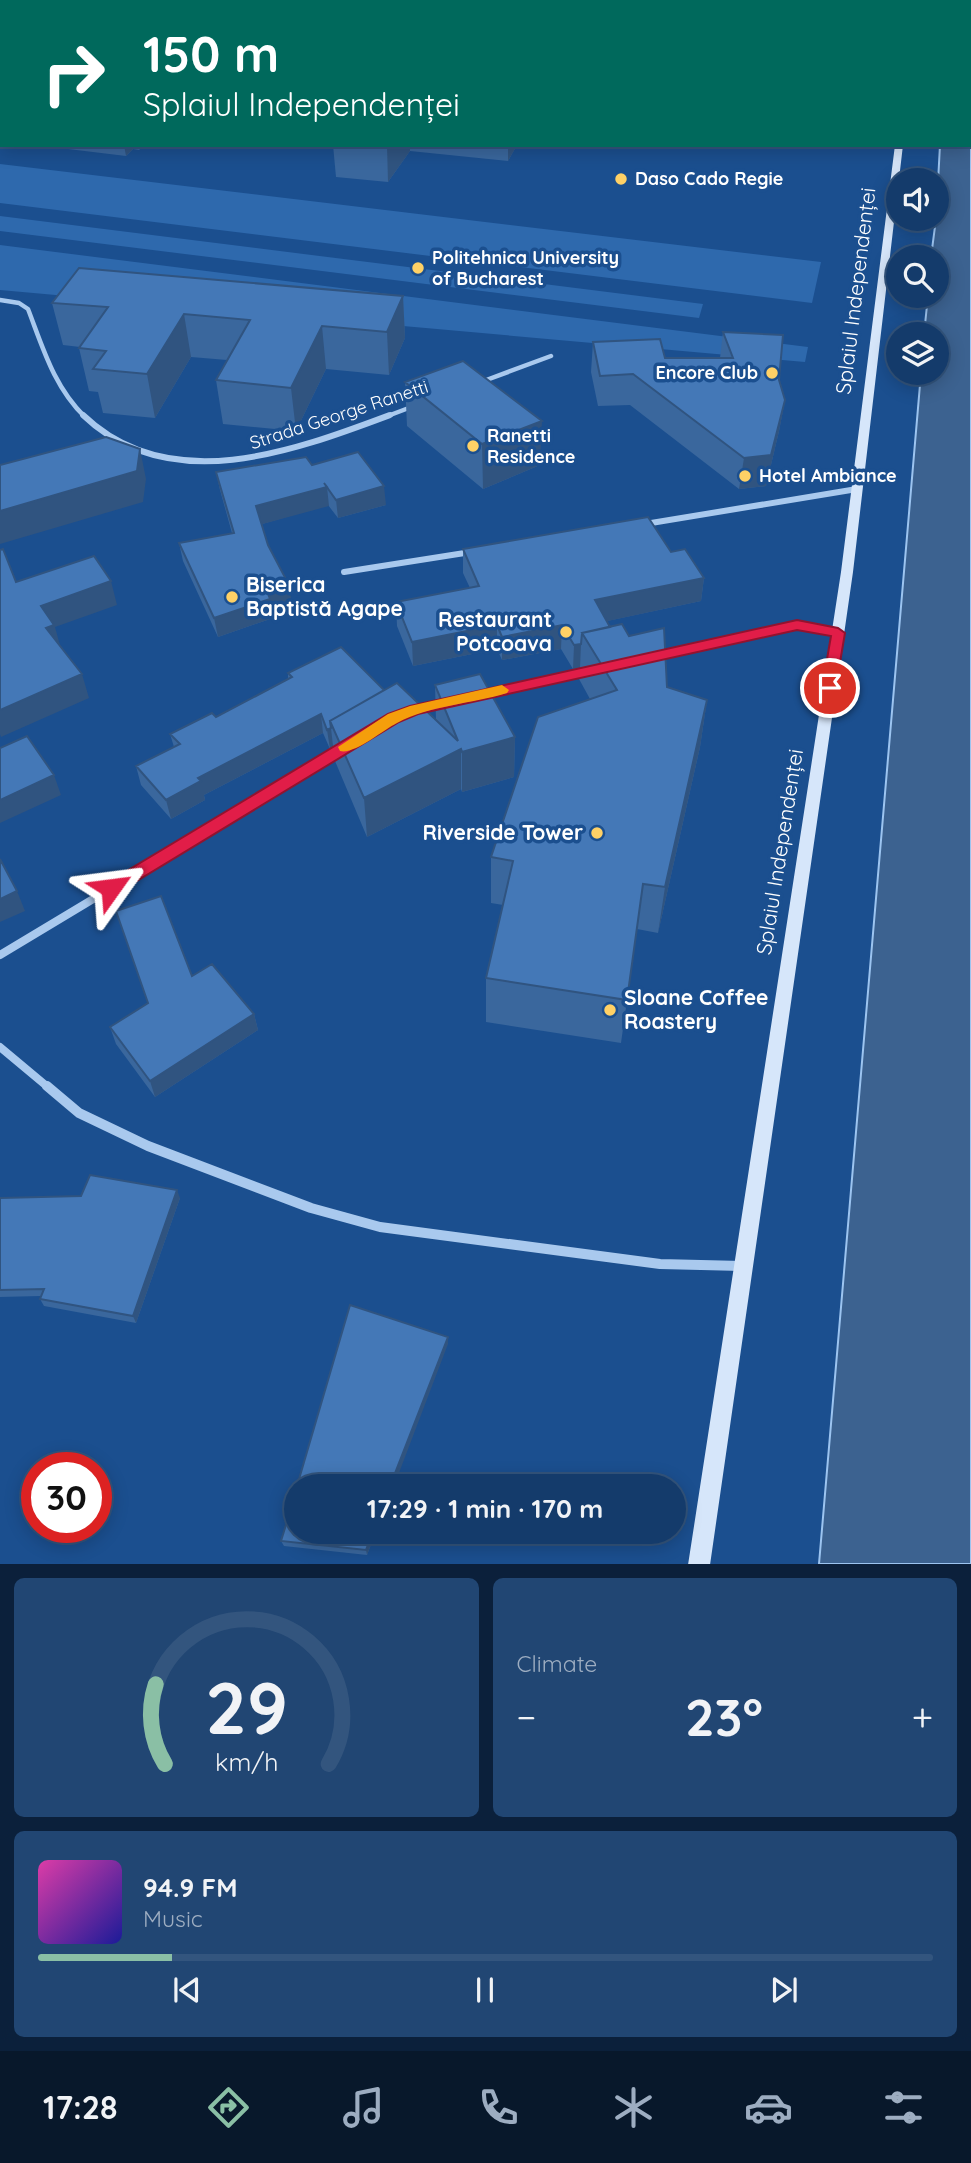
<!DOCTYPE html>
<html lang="en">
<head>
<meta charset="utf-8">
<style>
	:root { --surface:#143b6b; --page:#214673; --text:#f1f3f6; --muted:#9dadc1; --line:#33557e; --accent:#8abfa5 }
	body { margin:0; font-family:Quicksand,sans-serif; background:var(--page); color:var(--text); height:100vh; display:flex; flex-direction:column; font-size:26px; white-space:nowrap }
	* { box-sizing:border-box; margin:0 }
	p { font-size:23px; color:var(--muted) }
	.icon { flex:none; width:38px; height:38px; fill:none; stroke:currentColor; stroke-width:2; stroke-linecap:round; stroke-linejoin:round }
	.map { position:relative; height:1564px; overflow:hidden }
	.side { display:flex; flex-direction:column; gap:14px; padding:14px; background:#0b203b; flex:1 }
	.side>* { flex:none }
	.guide { position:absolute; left:0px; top:0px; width:971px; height:147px; box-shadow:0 4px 18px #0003,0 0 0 2px var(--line); background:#00695c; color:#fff; overflow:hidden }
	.buttons { position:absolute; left:886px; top:168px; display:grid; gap:14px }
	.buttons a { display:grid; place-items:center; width:63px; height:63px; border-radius:50%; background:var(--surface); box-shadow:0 4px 18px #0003,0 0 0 2px var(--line); font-size:35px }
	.speed { position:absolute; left:21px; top:1452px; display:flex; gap:14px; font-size:35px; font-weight:700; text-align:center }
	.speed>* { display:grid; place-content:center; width:91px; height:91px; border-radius:50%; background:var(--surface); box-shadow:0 4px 18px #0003,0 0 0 2px var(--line); line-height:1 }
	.speed .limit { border:10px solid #d22; background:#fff; color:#111 }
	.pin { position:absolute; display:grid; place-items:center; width:60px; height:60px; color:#fff; margin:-30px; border:4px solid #fff; border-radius:50%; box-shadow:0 2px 7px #0007 }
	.me { position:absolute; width:77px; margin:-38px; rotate:59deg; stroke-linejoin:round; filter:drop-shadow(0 0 5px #0008) }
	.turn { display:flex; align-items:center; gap:24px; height:147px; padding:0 28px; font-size:32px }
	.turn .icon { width:91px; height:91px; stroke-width:2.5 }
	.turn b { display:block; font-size:49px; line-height:60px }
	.big { font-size:52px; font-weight:700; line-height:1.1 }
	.side .tile { flex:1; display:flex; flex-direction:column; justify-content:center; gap:10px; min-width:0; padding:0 24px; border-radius:10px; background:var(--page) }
	.side .dial { align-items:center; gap:0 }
	.dial svg { height:182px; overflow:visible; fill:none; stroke:var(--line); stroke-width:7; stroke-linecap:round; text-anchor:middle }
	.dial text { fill:var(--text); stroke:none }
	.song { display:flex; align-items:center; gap:21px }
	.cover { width:84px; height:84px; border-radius:10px; background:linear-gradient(135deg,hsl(320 70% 55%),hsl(240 70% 35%)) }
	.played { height:7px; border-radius:4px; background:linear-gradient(90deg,var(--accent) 15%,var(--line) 15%) }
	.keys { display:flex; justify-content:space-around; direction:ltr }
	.heat { display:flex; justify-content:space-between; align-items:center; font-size:38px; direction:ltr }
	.side .tiles { flex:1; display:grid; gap:14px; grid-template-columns:1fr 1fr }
	.tile:last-child { grid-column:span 2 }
	.trip { position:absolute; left:284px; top:1474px; width:402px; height:70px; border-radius:35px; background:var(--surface); box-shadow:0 4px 18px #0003,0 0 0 2px var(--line); font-weight:700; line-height:70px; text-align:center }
	.dock { display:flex; height:112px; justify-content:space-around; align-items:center; background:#08182b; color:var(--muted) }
	.dock .icon { width:49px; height:49px }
	.dock .on { color:var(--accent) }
	.dock b { font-size:32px; color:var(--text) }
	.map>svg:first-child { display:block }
	.green { fill:#2e69ad }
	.water { fill:#3c6290; stroke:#9cc4f0; stroke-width:2 }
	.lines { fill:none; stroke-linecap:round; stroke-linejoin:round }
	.street-far3 { stroke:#a9c9ee; stroke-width:4.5 }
	.street-far2 { stroke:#a9c9ee; stroke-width:6 }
	.street-far1 { stroke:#a9c9ee; stroke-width:8 }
	.street { stroke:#a9c9ee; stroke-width:10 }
	.secondary { fill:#d6e6fa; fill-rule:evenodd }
	.wall { fill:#3a679d }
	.shaded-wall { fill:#305480 }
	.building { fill:#4478b7; stroke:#305480; stroke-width:2 }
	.route { fill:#e11d48; stroke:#92132f; stroke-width:2 }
	.slow { fill:#f59e0b }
	.poi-dot { fill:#ffd166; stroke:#1b4f8f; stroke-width:2.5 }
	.labels { text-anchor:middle; stroke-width:7; stroke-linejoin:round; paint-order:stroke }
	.far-poi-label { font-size:18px; font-weight:bold; fill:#fff; stroke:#1b4f8f; text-anchor:start }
	.far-street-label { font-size:18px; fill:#fff; stroke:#1b4f8f }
	.street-label { font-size:21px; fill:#fff; stroke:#1b4f8f }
	.poi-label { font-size:21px; font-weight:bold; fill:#fff; stroke:#1b4f8f; text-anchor:start }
</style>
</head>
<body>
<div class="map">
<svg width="971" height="1565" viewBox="0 0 971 1565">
	<rect width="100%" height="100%" fill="#1b4f8f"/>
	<path class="green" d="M0,164l821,98 -9,41 -812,-100z
		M0,216l703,88 -4,14 -699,-87z
		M0,245l808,102 -3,15 -805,-72z"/>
	<path class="water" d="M953,0h18v1564h-152l102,-1191h15v-39h-12l4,-38h8v-39h-5l5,-38 4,-74h30v-143z"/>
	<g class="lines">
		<path class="street-far3" d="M0,300l19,3 9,6c15,39 26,78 57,108
			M481,382l70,-26
			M385,417l29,-11"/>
		<path class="street-far2" d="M83,415c86,83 211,36 307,0
			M645,524l212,-35
			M344,572l127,-20
			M659,655l138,-30 41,8
			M481,694l108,-23
			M416,709l26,-6"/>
		<path class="street-far1" d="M0,955l341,-205
			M0,1047l49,41"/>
		<path class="street" d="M47,1086l32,27 69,33 163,62 69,19 280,37 82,2"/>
		<path class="secondary" d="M913,0h6v2h-6z
			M895,145h8l-50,427 -143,993h-22l153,-993z"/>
	</g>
	<path class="wall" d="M0,0l2,2v140l-2,-1z
		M35,145h109l-5,5 -6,-1 -7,7z
		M333,145h184l-9,16 -98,-10 -22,31 -52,-5z
		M403,296l2,42 -16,37 -63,-6 -30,62 -73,-7 -7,-44 11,-20 -36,-3 -36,61 -52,-5 -5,-21 -9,-1 -10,-43 1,-1 -17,-2 -11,-42z
		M723,332l56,48 6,20 -6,31 -13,55 -27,3 -109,-84 -32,1 -7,-34 2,-30 72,16h55z
		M405,382l135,83 -57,24 -76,-63z
		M312,465l74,40 -48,13 -10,-13 -66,19 6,21 24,59 -20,6 1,8 -55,19 -35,-76 -4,-18 53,-10 -12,-43 -4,-18z
		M463,549l208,3 33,26 -3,23 -94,20 3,6 19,9 38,51 40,13 -7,47 -42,186 -21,-4 -16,114 -135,-21v-44l17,-73 -12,-2v-46l99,-158 -11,-20 1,-11 -7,1 -12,-20 -59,11 -5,-11 -84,17 -16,-40 -1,-24 74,-14 -7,-15z
		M288,673l96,17 52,31 -1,-36 80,52 -1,40 -52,15 -1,-3 -94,48 -32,-76 -2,-15 -3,3 -7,-16 -119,62 1,5 -34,19 -30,-34 -5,-19 38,-19 -4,-13 46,-17 72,-38z
		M192,976l62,38 4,16 -103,67 -39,-53 -6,-17z
		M0,1198h180l-44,125 -92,-17 -4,-7 1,-3 -41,1z
		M376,1531l-9,24 -83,-9 -3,-5z"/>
	<path class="shaded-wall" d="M124,145h9v4l-7,7z
		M387,145h23v6l-22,31z
		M508,145h9l-9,16z
		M403,296l2,42 -16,37 -2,-43z
		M184,314l7,43 -36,61 -8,-44z
		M322,326l4,43 -30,62 -5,-43z
		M785,400l-6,31 -13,55 -27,3 5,-31z
		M542,421l-2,44 -57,24 -1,-45z
		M140,449l6,30 -3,23 -143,42v-33z
		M384,486l2,19 -48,13 -2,-18z
		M327,487l2,19 -70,19 -3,-19z
		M704,578l-3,23 -107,23 1,-24z
		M111,581l6,24 -62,22 6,22 -15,-21 -5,-22z
		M289,585l3,19 -20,6 1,8 -55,19 -4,-19 53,-27z
		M497,625v24l-84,17 -1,-24z
		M562,625l-1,24 -59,11v-23z
		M581,644l-1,24 -7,1 1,-24z
		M82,674l7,24 -88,39 -1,-3v-24z
		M707,700l-7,47 -42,186 7,-46z
		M321,714l2,19 -119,62 1,5 -34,19 -5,-19 32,-22z
		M331,728l2,18 -3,3 -3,-19z
		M515,737l-1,40 -52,15v-40z
		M461,749v40l-94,48 -3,-39z
		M54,775l7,20 -61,28v-23z
		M17,891l8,20 -25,11v-23z
		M254,1014l4,16 -103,67 -5,-16z
		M177,1190l3,8 -44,125 -3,-7z
		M448,1337v7l-54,142h-4z
		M373,1531h3l-9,24 -1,-5z"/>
	<path class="building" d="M0,0h666v2h-664v105h-2z
		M79,268l324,28 -16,36 -65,-6 -31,62 -75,-8 34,-60 -66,-6 -37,60 -54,-5 13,-18 -27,-3 29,-41 -56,-4z
		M723,332l60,3 -4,45 6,20 -14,55 -27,3 -111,-84 -33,2 -7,-34 67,-3 5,19h68z
		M463,361l79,60 -60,23 -77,-62z
		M106,437l34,12 -3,22 -137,40v-46z
		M358,452l26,34 -48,14 -12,-17 3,4 -71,19 12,39 21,40 -22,6 3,8 -56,19 -35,-75 55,-10 -18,-61 90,-15 6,8z
		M648,517l23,35 14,-3 19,29 -109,22 15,27 -28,6 -1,11 -7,1 -12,-20 -60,12 -5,-12 -85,17 -16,-40 83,-16 -16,-37z
		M3,549l13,33 78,-26 17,25 -70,25 13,19 -8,3 36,46 -82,36v-160z
		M622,624l7,12 35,-8 3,59 40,13 -42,187 -22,-3 -16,116 -141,-22 27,-117 -22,-4 47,-140 79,-27 -35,-57z
		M341,647l43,43 -54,31 1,7 -4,2 -6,-16 -123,64 3,3 -35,19 -30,-34 44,-22 -10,-10 42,-21 4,4 76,-40 -4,-4z
		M480,674l35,63 -53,15 -1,-3 -97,49 -34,-77 67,-38 61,58 -23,-56z
		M27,736l27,39 -54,25v-52z
		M0,859l17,32 -17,8z
		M161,896l31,80 20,-12 42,50 -104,67 -40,-54 38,-24 -32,-92z
		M90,1175l87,15 -44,126 -93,-17 4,-10 -44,1v-92l81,-2z
		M350,1305l98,32 -58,149h-93z
		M296,1492v39h77l-7,19 -85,-9z"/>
	<path class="route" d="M797,620l41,8 7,5 -10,59 -5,1 -8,-5 9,-52 -34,-6 -379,84 -19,8 -282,171h-12l-3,-5 3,-4 283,-170 22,-8z"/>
	<path class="slow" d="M502,685l7,5 -2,3c-35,11 -77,12 -110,30 -14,7 -43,32 -57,28l-2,-4 50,-33 22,-8z"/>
	<g class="poi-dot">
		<circle cx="621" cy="179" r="7"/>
		<circle cx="418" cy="268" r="7"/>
		<circle cx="772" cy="373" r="7"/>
		<circle cx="473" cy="446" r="7"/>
		<circle cx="745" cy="476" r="7"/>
		<circle cx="232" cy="597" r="7"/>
		<circle cx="566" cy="632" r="7"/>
		<circle cx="597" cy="833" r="7"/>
		<circle cx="610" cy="1010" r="7"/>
	</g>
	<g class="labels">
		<g class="far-poi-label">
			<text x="635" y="185">Daso Cado Regie</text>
			<text x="432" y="264">Politehnica University<tspan x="432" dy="21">of Bucharest</tspan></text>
			<text x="758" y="379" text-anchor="end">Encore Club</text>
			<text x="487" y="442">Ranetti<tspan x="487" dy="21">Residence</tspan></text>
			<text x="759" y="482">Hotel Ambiance</text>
		</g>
		<g class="far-street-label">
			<text transform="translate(339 415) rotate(-18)" y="6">Strada George Ranetti</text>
		</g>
		<g class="street-label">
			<text transform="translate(856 291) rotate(-83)" y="7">Splaiul Independenței</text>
			<text transform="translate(780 852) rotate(-81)" y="7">Splaiul Independenței</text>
		</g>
		<g class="poi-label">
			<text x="246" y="592">Biserica<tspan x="246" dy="24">Baptistă Agape</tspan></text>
			<text x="552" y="627" text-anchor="end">Restaurant<tspan x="552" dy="24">Potcoava</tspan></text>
			<text x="583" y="840" text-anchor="end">Riverside Tower</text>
			<text x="624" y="1005">Sloane Coffee<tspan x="624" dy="24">Roastery</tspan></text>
		</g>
	</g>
</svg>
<div class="buttons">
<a><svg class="icon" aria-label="sound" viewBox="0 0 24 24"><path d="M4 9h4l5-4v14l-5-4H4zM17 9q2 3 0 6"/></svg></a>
<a><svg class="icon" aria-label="search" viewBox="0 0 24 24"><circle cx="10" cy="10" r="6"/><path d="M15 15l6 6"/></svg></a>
<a><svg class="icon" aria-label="layers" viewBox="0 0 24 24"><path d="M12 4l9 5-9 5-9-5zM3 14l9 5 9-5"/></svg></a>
</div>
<div class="speed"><div class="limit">30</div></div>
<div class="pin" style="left:830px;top:688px;background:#d93025"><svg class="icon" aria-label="arrive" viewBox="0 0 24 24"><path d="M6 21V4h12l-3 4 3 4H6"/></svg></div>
<svg class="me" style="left:111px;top:888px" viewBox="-20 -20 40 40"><path d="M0-17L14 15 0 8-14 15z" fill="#e11d48" stroke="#fff" stroke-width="4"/></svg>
<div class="trip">17:29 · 1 min · 170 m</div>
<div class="guide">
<div class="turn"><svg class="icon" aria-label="right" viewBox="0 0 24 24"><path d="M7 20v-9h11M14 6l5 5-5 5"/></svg><div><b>150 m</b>Splaiul Independenței</div></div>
</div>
</div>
<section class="side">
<div class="tiles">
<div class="tile dial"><svg viewBox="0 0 100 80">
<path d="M14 69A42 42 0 1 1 86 69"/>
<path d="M14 69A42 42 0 0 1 10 34" stroke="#8abfa5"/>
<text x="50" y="56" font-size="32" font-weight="700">29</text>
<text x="50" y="72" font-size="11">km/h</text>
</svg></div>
<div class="tile"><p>Climate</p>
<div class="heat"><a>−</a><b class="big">23°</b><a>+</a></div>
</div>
<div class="tile">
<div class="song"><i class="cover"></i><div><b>94.9 FM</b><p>Music</p></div></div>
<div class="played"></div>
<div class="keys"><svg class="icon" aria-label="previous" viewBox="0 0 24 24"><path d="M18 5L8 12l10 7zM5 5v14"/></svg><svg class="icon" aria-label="pause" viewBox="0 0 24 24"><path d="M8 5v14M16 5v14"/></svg><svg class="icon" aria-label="next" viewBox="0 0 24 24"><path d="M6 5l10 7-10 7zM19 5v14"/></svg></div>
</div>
</div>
</section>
<nav class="dock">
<b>17:28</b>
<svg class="icon on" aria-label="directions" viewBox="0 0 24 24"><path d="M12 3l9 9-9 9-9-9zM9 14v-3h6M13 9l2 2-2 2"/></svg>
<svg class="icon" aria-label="music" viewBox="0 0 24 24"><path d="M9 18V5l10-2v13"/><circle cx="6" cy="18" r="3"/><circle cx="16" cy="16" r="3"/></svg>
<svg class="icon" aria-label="phone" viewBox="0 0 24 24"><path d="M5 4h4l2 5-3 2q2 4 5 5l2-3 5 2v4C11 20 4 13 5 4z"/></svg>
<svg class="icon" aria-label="climate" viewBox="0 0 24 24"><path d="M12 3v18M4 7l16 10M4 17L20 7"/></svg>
<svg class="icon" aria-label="car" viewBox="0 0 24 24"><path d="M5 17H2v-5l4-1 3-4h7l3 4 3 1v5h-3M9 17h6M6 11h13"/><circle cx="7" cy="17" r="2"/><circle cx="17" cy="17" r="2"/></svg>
<svg class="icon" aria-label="filters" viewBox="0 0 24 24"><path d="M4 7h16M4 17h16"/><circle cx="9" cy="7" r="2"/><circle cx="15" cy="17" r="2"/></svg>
</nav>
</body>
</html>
